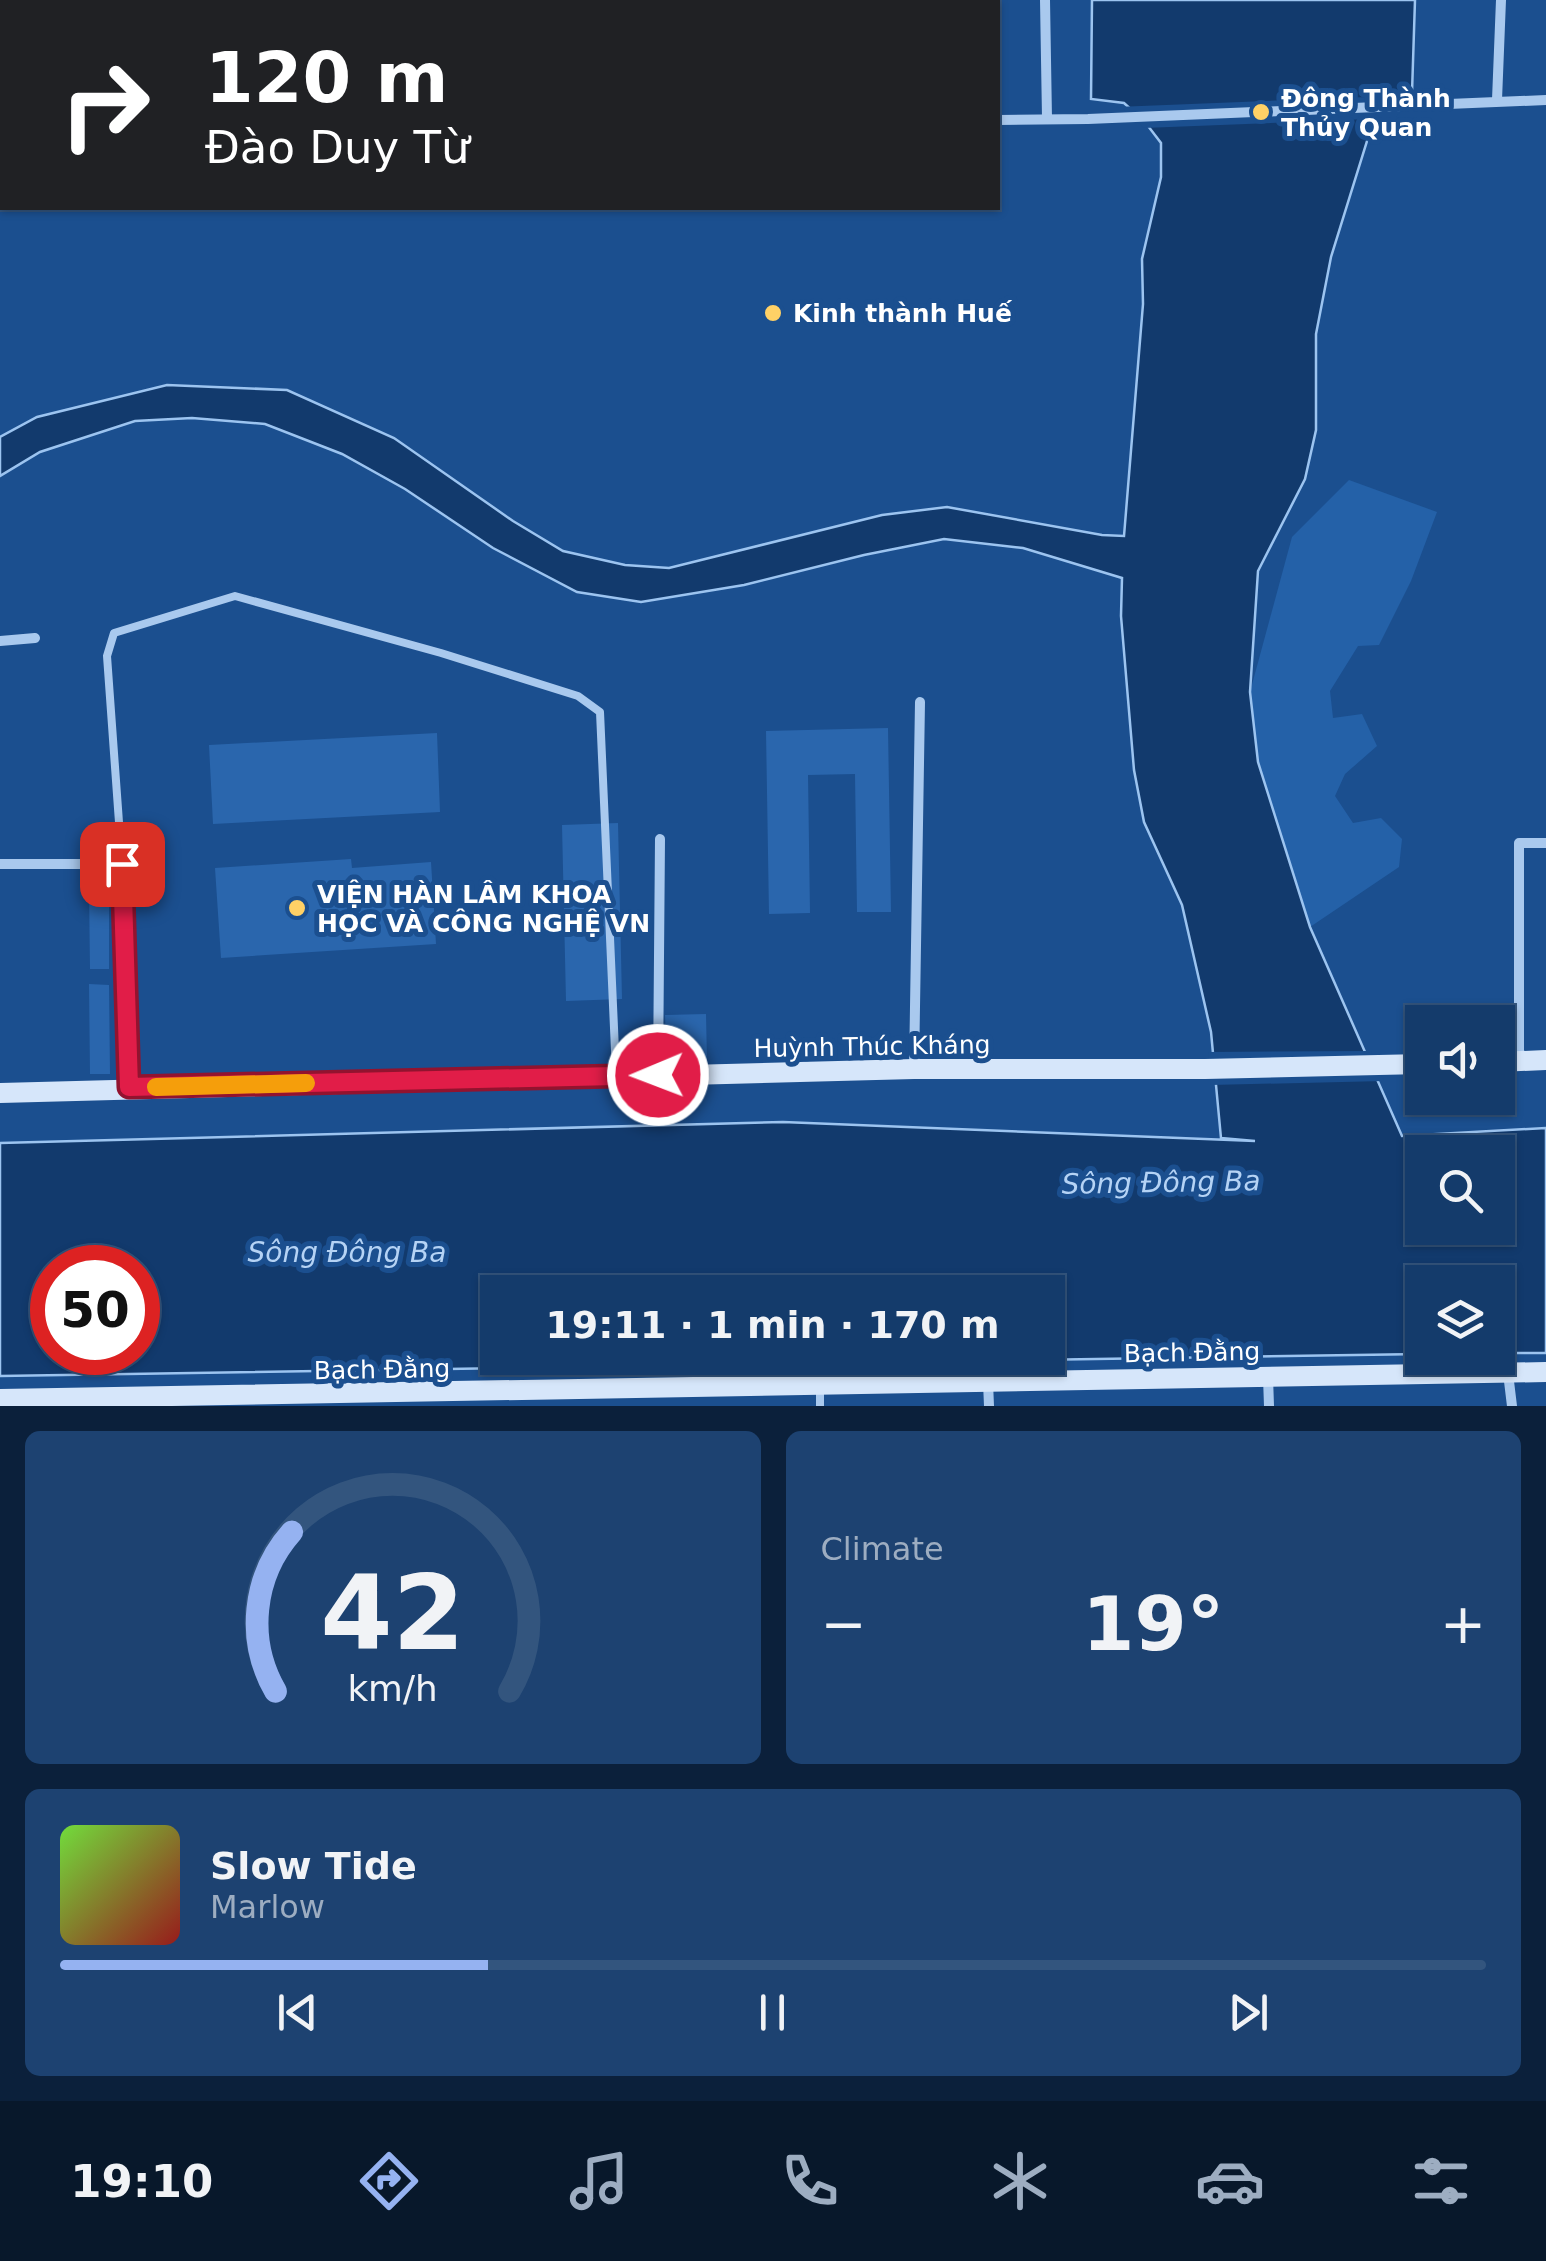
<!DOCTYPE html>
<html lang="en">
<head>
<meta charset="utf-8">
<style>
	:root { --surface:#143b6b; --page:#1d4271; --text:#f1f3f6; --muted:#9dadc1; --line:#33557e; --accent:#95b2f1 }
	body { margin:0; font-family:"DejaVu Sans",sans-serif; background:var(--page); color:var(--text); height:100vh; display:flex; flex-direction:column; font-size:38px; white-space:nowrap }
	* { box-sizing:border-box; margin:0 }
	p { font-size:32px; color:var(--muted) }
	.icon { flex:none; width:55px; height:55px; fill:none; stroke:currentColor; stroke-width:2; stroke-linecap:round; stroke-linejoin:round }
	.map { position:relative; height:1406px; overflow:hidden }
	.panel { display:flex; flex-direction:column; gap:25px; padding:25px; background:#0b203b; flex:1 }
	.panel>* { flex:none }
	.banner { position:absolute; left:0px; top:0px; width:1000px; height:210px; box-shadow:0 2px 8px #0004,0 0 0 2px var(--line); background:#202124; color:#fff; overflow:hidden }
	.fabs { position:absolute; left:1405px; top:1005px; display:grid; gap:20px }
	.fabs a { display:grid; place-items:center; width:110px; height:110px; border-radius:0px; background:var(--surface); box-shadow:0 2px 8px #0004,0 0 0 2px var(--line); font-size:50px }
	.speed { position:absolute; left:30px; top:1245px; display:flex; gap:20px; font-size:50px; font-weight:700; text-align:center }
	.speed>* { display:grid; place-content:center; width:130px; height:130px; border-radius:50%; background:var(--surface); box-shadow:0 2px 8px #0004,0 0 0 2px var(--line); line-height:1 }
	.speed .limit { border:15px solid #d22; background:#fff; color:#111 }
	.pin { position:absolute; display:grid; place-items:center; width:85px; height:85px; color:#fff; margin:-42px; border-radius:20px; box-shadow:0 5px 15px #0006 }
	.me { position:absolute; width:110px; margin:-55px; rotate:269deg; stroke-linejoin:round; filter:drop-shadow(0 0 8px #0008) }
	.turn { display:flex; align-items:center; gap:35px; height:210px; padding:0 40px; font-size:45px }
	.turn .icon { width:130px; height:130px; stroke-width:2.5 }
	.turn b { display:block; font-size:70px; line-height:85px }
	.big { font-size:75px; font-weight:700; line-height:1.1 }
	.panel .widget { flex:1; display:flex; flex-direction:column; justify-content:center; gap:15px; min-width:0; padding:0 35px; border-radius:15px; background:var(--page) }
	.panel .dial { align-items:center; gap:0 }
	.dial svg { height:260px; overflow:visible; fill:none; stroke:var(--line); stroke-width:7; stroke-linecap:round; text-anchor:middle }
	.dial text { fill:var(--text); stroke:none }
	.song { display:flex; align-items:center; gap:30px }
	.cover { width:120px; height:120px; border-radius:15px; background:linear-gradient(135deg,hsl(100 70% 55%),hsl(0 70% 35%)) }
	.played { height:10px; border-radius:5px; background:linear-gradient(90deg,var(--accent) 30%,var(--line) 30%) }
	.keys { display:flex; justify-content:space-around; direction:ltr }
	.heat { display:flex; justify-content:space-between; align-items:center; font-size:55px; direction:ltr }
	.panel .tiles { flex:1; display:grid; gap:25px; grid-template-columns:1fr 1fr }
	.widget:last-child { grid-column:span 2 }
	.trip { position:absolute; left:480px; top:1275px; width:585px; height:100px; border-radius:0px; background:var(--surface); box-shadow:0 2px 8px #0004,0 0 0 2px var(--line); font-weight:700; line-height:100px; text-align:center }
	.dock { display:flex; height:160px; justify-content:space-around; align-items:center; background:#08182b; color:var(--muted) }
	.dock .icon { width:70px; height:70px }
	.dock .selected { color:var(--accent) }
	.dock b { font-size:45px; color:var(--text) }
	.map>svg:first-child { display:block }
	.green { fill:#2461a8 }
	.water { fill:#123a6d; stroke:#9cc4f0; stroke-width:2.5; fill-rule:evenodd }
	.pier { fill:#1b4f8f }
	.building { fill:#2a66ad }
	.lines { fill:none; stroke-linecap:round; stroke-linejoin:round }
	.lane { stroke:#a9c9ee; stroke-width:8 }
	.street { stroke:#a9c9ee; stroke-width:10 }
	.secondary { stroke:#d6e6fa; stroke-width:20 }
	.route-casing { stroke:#92132f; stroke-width:25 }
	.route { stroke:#e11d48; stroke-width:18 }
	.slow { stroke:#f59e0b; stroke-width:18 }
	.poi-dot { fill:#ffd166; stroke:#1b4f8f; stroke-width:4 }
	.labels { text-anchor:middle; stroke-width:10; stroke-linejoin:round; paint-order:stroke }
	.poi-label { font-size:25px; font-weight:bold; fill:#fff; stroke:#1b4f8f; text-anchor:start }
	.street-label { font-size:25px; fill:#fff; stroke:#1b4f8f }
	.water-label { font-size:28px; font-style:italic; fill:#b5d3f5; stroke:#1b4f8f }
</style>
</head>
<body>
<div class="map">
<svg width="1546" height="1406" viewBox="0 0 1546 1406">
	<rect width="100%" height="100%" fill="#1b4f8f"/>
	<path class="green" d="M1349,480l88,32 -26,69 -32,64 -21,1 -28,45 3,27 29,-4 15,32 -32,28 -10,22 18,27 28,-5 21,21 -3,28 -89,60 -52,-165 -8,-70 42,-155z"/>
	<path class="water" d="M1092,0h323l-3,93 -44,45 -37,119 -15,77v96l-11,49 -47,92 -8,121 8,70 52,165 92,209 144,-8v225h-48v-71h-76v72l-1422,22v-233l783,-21 472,19 -34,-3 -10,-106 -29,-127 -38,-83 -10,-52 -13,-154 1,-38 -99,-30 -79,-9 -80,16 -120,30 -103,17 -64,-10 -84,-44 -88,-59 -63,-35 -77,-30 -73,-6 -57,3 -95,31 -40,24v-39l37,-20 130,-32 120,5 107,48 119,83 50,30 62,14 44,3 213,-53 65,-8 155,28 22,1 19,-232 -1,-45 19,-82v-34l-16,-21 -21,-19 -33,-4zM1422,1152h76v76h-76zM52,1268h86v84h-86zM498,1292h550v66h-550z"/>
	<path class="pier" d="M1417,95l-22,23 -251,10 -22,-20 -6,-1z
		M1371,1051l13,30 -173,4 -3,-33z"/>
	<path class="building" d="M888,728l3,184h-34l-2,-138 -47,1 2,138 -41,1 -3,-183z
		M437,733l3,79 -227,12 -4,-79z
		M618,823l4,176 -56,2 -4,-176z
		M351,859l1,9 79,-6 5,82 -215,14 -6,-90z
		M89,890h20v79h-19z
		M89,984l20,1 1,89h-20z
		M706,1014l1,47 -40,2 -2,-48z"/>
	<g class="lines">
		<path class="lane" d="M122,864l-15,-208 7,-23 121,-37 206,57 137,43 22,16 16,361
			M820,1406v-18"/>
		<path class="street" d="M302,0v2
			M1045,0l2,118
			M1497,100l4,-100
			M998,120l90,-1 458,-19
			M0,156l2,-1
			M0,641l35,-3
			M0,864h122l7,223
			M1519,1060v-217h27
			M914,1068l6,-366
			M658,1075l2,-236
			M1508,1373l4,33
			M1268,1377l1,29
			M988,1382l1,24"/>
		<path class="secondary" d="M1498,1062l48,-2
			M0,1093l914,-24h291l217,-5
			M0,1399l1546,-27"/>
	</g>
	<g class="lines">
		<g class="route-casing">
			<path id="route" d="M122,864l7,223 529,-12"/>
		</g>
		<use href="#route" class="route"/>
		<path class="slow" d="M156,1087l150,-4"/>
	</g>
	<g class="poi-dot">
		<circle cx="1261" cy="112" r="10"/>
		<circle cx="773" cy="313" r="10"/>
		<circle cx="297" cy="908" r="10"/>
	</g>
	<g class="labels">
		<g class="poi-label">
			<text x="1281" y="107">Đông Thành<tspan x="1281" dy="29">Thủy Quan</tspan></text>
			<text x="793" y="322">Kinh thành Huế</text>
			<text x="317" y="903">VIỆN HÀN LÂM KHOA<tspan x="317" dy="29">HỌC VÀ CÔNG NGHỆ VN</tspan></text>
		</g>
		<g class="street-label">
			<text transform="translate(872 1046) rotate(-1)" y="9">Huỳnh Thúc Kháng</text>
			<text transform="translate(1192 1352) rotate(-1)" y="9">Bạch Đằng</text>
			<text transform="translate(382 1369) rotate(-1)" y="9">Bạch Đằng</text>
		</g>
		<g class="water-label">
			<text transform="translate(1161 1182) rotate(-1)" y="10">Sông Đông Ba</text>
			<text x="347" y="1262">Sông Đông Ba</text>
		</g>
	</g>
</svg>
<div class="fabs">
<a><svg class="icon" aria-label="sound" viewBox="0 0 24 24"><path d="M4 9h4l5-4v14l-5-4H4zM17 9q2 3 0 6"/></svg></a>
<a><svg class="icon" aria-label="search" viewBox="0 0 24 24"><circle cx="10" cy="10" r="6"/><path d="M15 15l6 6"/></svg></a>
<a><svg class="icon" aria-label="layers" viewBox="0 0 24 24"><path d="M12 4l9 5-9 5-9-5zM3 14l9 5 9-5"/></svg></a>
</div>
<div class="speed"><div class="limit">50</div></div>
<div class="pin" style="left:122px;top:864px;background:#d93025"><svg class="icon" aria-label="arrive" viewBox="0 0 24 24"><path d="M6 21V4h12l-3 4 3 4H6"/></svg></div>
<svg class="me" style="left:658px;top:1075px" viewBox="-20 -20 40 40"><circle r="17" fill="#e11d48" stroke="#fff" stroke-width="3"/><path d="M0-11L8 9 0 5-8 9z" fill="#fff"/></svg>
<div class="trip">19:11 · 1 min · 170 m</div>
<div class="banner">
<div class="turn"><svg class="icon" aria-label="right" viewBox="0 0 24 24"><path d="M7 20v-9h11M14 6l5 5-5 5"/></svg><div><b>120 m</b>Đào Duy Từ</div></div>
</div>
</div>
<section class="panel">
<div class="tiles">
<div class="widget dial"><svg viewBox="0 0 100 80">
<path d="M14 69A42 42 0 1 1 86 69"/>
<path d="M14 69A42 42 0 0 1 19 20" stroke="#95b2f1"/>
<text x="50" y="56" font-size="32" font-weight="700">42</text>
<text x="50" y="72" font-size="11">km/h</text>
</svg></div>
<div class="widget"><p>Climate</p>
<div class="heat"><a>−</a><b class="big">19°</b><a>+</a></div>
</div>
<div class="widget">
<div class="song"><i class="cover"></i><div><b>Slow Tide</b><p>Marlow</p></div></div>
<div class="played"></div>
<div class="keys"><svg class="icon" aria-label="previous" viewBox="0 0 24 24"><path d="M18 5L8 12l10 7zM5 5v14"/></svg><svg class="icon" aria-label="pause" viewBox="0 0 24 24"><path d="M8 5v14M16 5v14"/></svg><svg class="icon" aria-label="next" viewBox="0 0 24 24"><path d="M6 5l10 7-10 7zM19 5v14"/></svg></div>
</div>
</div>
</section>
<nav class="dock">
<b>19:10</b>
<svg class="icon selected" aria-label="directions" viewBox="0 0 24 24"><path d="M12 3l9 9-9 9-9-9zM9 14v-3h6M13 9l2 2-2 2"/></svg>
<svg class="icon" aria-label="music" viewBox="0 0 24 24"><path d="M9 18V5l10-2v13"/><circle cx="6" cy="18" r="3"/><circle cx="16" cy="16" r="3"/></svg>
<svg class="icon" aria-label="phone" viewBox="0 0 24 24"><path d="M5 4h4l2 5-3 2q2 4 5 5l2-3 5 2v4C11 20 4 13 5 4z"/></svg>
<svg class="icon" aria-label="climate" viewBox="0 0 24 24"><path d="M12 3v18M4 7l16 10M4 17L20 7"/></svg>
<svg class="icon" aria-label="car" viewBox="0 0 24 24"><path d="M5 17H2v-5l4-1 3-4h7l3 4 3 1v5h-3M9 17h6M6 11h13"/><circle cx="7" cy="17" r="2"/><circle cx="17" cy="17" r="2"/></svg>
<svg class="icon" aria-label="filters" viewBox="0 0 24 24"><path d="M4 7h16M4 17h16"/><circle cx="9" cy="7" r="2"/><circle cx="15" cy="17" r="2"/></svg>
</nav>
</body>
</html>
